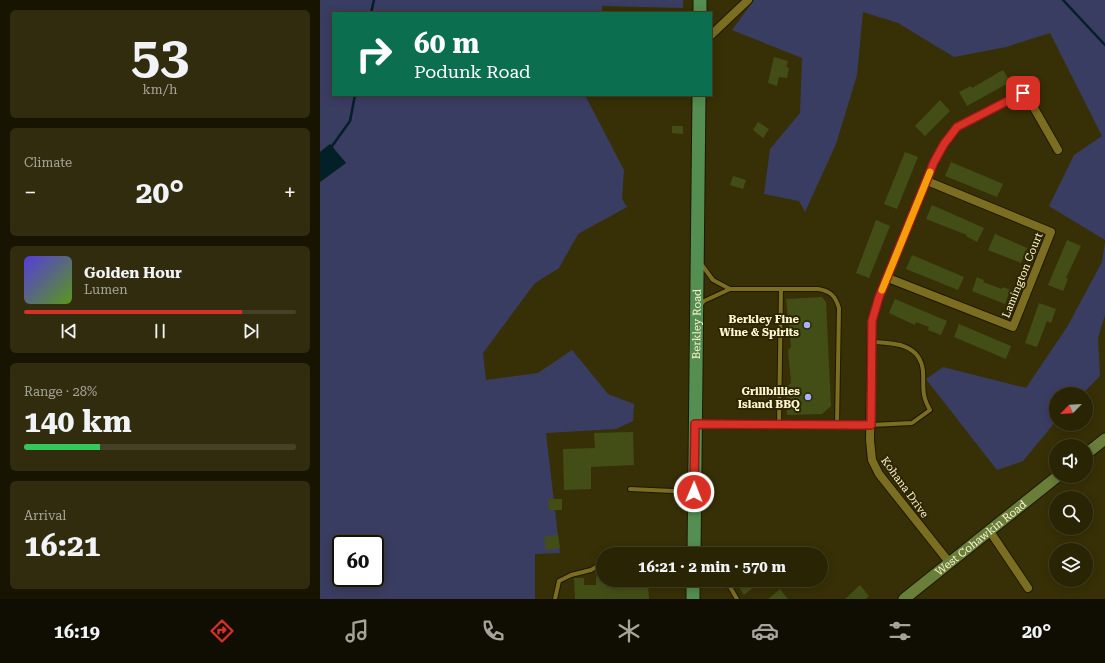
<!DOCTYPE html>
<html lang="en">
<head>
<meta charset="utf-8">
<style>
	:root { --surface:#292404; --page:#312c0e; --text:#f1f3f6; --muted:#a5a49a; --line:#454126; --accent:#d93025 }
	body { margin:0; font-family:"Roboto Serif",serif; background:var(--page); color:var(--text); height:100vh; display:flex; flex-direction:column; font-size:15px; white-space:nowrap }
	* { box-sizing:border-box; margin:0 }
	p { font-size:13px; color:var(--muted) }
	.icon { flex:none; width:22px; height:22px; fill:none; stroke:currentColor; stroke-width:2; stroke-linecap:round; stroke-linejoin:round }
	.map { position:relative; flex:1; overflow:hidden }
	.side { display:flex; flex-direction:column; gap:10px; padding:10px; background:#171402; width:320px }
	.side>* { flex:none }
	.banner { position:absolute; left:12px; top:12px; width:380px; height:84px; border-radius:0px; box-shadow:0 2px 10px #0003,0 0 0 1px var(--line); background:#0b6e4f; color:#fff; overflow:hidden }
	.needle { width:26px; rotate:245deg }
	.tools { position:absolute; left:729px; top:387px; display:grid; gap:8px }
	.tools a { display:grid; place-items:center; width:44px; height:44px; border-radius:50%; background:var(--surface); box-shadow:0 2px 10px #0003,0 0 0 1px var(--line); font-size:20px }
	.speed { position:absolute; left:12px; top:535px; display:flex; gap:8px; font-size:20px; font-weight:700; text-align:center }
	.speed>* { display:grid; place-content:center; width:52px; height:52px; border-radius:50%; background:var(--surface); box-shadow:0 2px 10px #0003,0 0 0 1px var(--line); line-height:1 }
	.speed .limit { border:2px solid #111; border-radius:6px; background:#fff; color:#111 }
	.pin { position:absolute; display:grid; place-items:center; width:34px; height:34px; color:#fff; margin:-17px; border-radius:8px; box-shadow:0 2px 6px #0006 }
	.me { position:absolute; width:44px; margin:-22px; rotate:1deg; stroke-linejoin:round; filter:drop-shadow(0 0 3px #0008) }
	.turn { display:flex; align-items:center; gap:14px; height:84px; padding:0 16px; font-size:18px }
	.turn .icon { width:52px; height:52px; stroke-width:2.5 }
	.turn b { display:block; font-size:28px; line-height:34px }
	.big { font-size:30px; font-weight:700; line-height:1.1 }
	.side .widget { flex:1; display:flex; flex-direction:column; justify-content:center; gap:6px; min-width:0; padding:0 14px; border-radius:6px; background:var(--page) }
	.side .dial { align-items:center; gap:0 }
	.dial b { font-size:52px; line-height:1 }
	.song { display:flex; align-items:center; gap:12px }
	.cover { width:48px; height:48px; border-radius:6px; background:linear-gradient(135deg,hsl(250 70% 55%),hsl(90 70% 35%)) }
	.played { height:4px; border-radius:2px; background:linear-gradient(90deg,var(--accent) 80%,var(--line) 80%) }
	.keys { display:flex; justify-content:space-around; direction:ltr }
	.heat { display:flex; justify-content:space-between; align-items:center; font-size:22px; direction:ltr }
	.charge { height:6px; border-radius:3px; background:linear-gradient(90deg,#34c759 28%,var(--line) 0) }
	.trip { position:absolute; left:276px; top:547px; width:232px; height:40px; border-radius:20px; background:var(--surface); box-shadow:0 2px 10px #0003,0 0 0 1px var(--line); font-weight:700; line-height:40px; text-align:center }
	.menu { display:flex; height:64px; justify-content:space-around; align-items:center; background:#100e02; color:var(--muted) }
	.menu .icon { width:28px; height:28px }
	.menu .active { color:var(--accent) }
	.menu b { font-size:18px; color:var(--text) }
	main { display:flex; flex:1; min-height:0 }
	.map>svg:first-child { display:block }
	.green { fill:#3a3d62; fill-rule:evenodd }
	.water { fill:#031f27 }
	.lines { fill:none; stroke-linecap:round; stroke-linejoin:round }
	.stream { stroke:#031f27; stroke-width:2.5 }
	.building { fill:#434e17 }
	.lane-casing { stroke:#1c1802; stroke-width:6 }
	.street-casing { stroke:#1c1802; stroke-width:10 }
	.secondary-casing { stroke:#1c1802; stroke-width:13 }
	.primary-casing { stroke:#1c1802; stroke-width:15 }
	.lane { stroke:#7c6e20; stroke-width:4 }
	.street { stroke:#7c6e20; stroke-width:8 }
	.secondary { stroke:#687e39; stroke-width:11 }
	.primary { stroke:#548e51; stroke-width:13 }
	.route-casing { stroke:#8d1f18; stroke-width:10 }
	.route { stroke:#d93025; stroke-width:7 }
	.slow { stroke:#f59e0b; stroke-width:7 }
	.poi-dot { fill:#a9b0fc; stroke:#2d2600; stroke-width:1.5 }
	.labels { text-anchor:middle; stroke-width:4; stroke-linejoin:round; paint-order:stroke }
	.street-label { font-size:11px; fill:#fbf5d0; stroke:#2d2600 }
	.poi-label { font-size:11px; font-weight:bold; fill:#fbf5d0; stroke:#2d2600; text-anchor:end }
</style>
</head>
<body>
<main>
<section class="side">
<div class="widget dial"><b>53</b><p>km/h</p></div>
<div class="widget"><p>Climate</p>
<div class="heat"><a>−</a><b class="big">20°</b><a>+</a></div>
</div>
<div class="widget">
<div class="song"><i class="cover"></i><div><b>Golden Hour</b><p>Lumen</p></div></div>
<div class="played"></div>
<div class="keys"><svg class="icon" aria-label="previous" viewBox="0 0 24 24"><path d="M18 5L8 12l10 7zM5 5v14"/></svg><svg class="icon" aria-label="pause" viewBox="0 0 24 24"><path d="M8 5v14M16 5v14"/></svg><svg class="icon" aria-label="next" viewBox="0 0 24 24"><path d="M6 5l10 7-10 7zM19 5v14"/></svg></div>
</div>
<div class="widget"><p>Range · 28%</p><b class="big">140 km</b><div class="charge"></div></div>
<div class="widget"><p>Arrival</p><b class="big">16:21</b></div>
</section>
<div class="map">
<svg width="785" height="599" viewBox="0 0 785 599">
	<rect width="100%" height="100%" fill="#373006"/>
	<path class="green" d="M0,0h363v8l-81,-2v7h-269v82h252l39,75 -2,29 5,8 -49,27 -19,34 -24,15 -52,70 3,27 52,-7 34,-23 36,44 26,10 -1,17 -17,8 -70,4 14,120 -25,1v45h-215v-417l26,-19 -16,-19 -10,8zM21,544h34v34h-34z
		M434,0h351v240l-56,-34 25,-51 28,-19 -52,-103 -44,14 -52,10 -56,-34 -35,-11 -6,63 -21,69 -31,68 -6,-11 -35,-7 6,-45 30,-36 2,-55 -70,-28z
		M785,242v73l-7,23 2,38 -18,18h-26v27l-33,40 -26,9 -71,-91 17,-12 83,21 41,-61 35,-65z"/>
	<path class="water" d="M10,144l16,19 -26,19v-30z"/>
	<g class="lines">
		<path class="stream" d="M743,0l42,45
			M51,13l3,-13
			M10,149l20,-28 5,-26"/>
	</g>
	<path class="building" d="M454,57l14,4 -2,6 3,1 -2,10 -8,-1 -2,9 -9,-3z
		M683,70l7,12 -43,24 -8,-14 12,-6 1,2z
		M620,100l10,11 -25,25 -10,-10z
		M438,122l11,7 -6,9 -10,-8z
		M352,126h11v8l-11,-1z
		M585,152l13,5 -21,52 -13,-5z
		M631,162l52,22 -6,13 -52,-21z
		M413,176l13,4 -3,9 -13,-4z
		M612,205l52,23 -7,14 -11,-6 1,-1 -41,-16z
		M556,220l14,6 -21,52 -13,-5z
		M675,234l32,14 -6,15 -33,-13z
		M747,240l14,6 -15,32 2,1 -5,12 -15,-6z
		M592,255l52,22 -6,13 -52,-21z
		M657,277l7,3 -1,2 19,7 1,-2 7,3 -5,14 -33,-13z
		M502,297l4,5 5,104 -9,8 -35,1 -1,-28 5,-4 -3,-33 3,-3 -5,-48z
		M575,299l52,22 -6,14 -13,-5 1,-3 -13,-5 -1,3 -26,-12z
		M719,303l17,6 -5,14 -4,-2 -10,26 -12,-4z
		M639,324l52,22 -5,13 -52,-22z
		M313,432l1,33 -43,2v22l-27,1 -1,-41 32,-1 -1,-15z
		M228,499h14v11h-13z
		M238,535l2,13 -14,2 -2,-13z
		M281,576l1,6h4l1,4 41,-1 1,14h-74l-1,-21h10v7h12v-8z
		M414,580h15l5,7 -10,8z
		M540,585l9,11 -3,3h-21z
		M460,589l8,10h-20z"/>
	<g class="lines">
		<g class="lane-casing">
			<path id="lane" d="M382,265l11,15 17,9h88c12,2 17,6 21,19l-2,117
				M380,305l4,-4 26,-12
				M459,424l2,-135
				M551,425l41,-2 18,-13c-9,-16 -6,-22 -7,-39 -3,-28 -30,-28 -51,-29
				M310,489l64,3
				M406,580l11,19
				M235,599l4,-18 12,-6 20,-5 12,-7"/>
		</g>
		<g class="street-casing">
			<path id="street" d="M391,35l37,-35
				M568,278l125,49 38,-95 -124,-51
				M375,424l176,1
				M669,530l39,58
				M629,562l-70,-88 -7,-14 -2,-20 2,-119 7,-24 55,-135 10,-18 13,-17 66,-34 3,1 32,56"/>
		</g>
		<g class="secondary-casing">
			<g id="secondary">
				<path d="M766,454l19,-15"/>
				<path id="s1" d="M584,599l154,-123"/>
			</g>
		</g>
		<g class="primary-casing">
			<g id="primary">
				<path d="M380,13v-13"/>
				<path id="s2" d="M374,554l5,-459"/>
				<path d="M373,599v-19"/>
			</g>
		</g>
		<use href="#lane" class="lane"/>
		<use href="#street" class="street"/>
		<use href="#secondary" class="secondary"/>
		<use href="#primary" class="primary"/>
	</g>
	<g class="lines">
		<g class="route-casing">
			<path id="route" d="M374,492l1,-68 176,1 1,-104 7,-24 55,-135 10,-18 13,-17 66,-34"/>
		</g>
		<use href="#route" class="route"/>
		<path class="slow" d="M562,290l48,-118"/>
	</g>
	<g class="poi-dot">
		<circle cx="487" cy="325" r="4"/>
		<circle cx="488" cy="397" r="4"/>
	</g>
	<g class="labels">
		<g class="street-label">
			<text transform="translate(702 275) rotate(-68)" y="4">Lamington Court</text>
			<text dy="4" stroke="none"><textPath href="#s2" startOffset="230">Berkley Road</textPath></text>
			<text transform="translate(585 487) rotate(54)" y="4">Kohana Drive</text>
			<text dy="4" stroke="none"><textPath href="#s1" startOffset="98">West Cohawkin Road</textPath></text>
		</g>
		<g class="poi-label">
			<text x="479" y="323">Berkley Fine<tspan x="479" dy="13">Wine &amp; Spirits</tspan></text>
			<text x="480" y="395">Grillbillies<tspan x="480" dy="13">Island BBQ</tspan></text>
		</g>
	</g>
</svg>
<div class="tools">
<a><svg class="needle" viewBox="-14 -14 28 28"><path d="M0-13l5 13h-10z" fill="#e53935"/><path d="M0 13l5-13h-10z" fill="#a5a49a"/></svg></a>
<a><svg class="icon" aria-label="sound" viewBox="0 0 24 24"><path d="M4 9h4l5-4v14l-5-4H4zM17 9q2 3 0 6"/></svg></a>
<a><svg class="icon" aria-label="search" viewBox="0 0 24 24"><circle cx="10" cy="10" r="6"/><path d="M15 15l6 6"/></svg></a>
<a><svg class="icon" aria-label="layers" viewBox="0 0 24 24"><path d="M12 4l9 5-9 5-9-5zM3 14l9 5 9-5"/></svg></a>
</div>
<div class="speed"><div class="limit">60</div></div>
<div class="pin" style="left:703px;top:93px;background:#d93025"><svg class="icon" aria-label="arrive" viewBox="0 0 24 24"><path d="M6 21V4h12l-3 4 3 4H6"/></svg></div>
<svg class="me" style="left:374px;top:492px" viewBox="-20 -20 40 40"><circle r="17" fill="#d93025" stroke="#fff" stroke-width="3"/><path d="M0-11L8 9 0 5-8 9z" fill="#fff"/></svg>
<div class="trip">16:21 · 2 min · 570 m</div>
<div class="banner">
<div class="turn"><svg class="icon" aria-label="right" viewBox="0 0 24 24"><path d="M7 20v-9h11M14 6l5 5-5 5"/></svg><div><b>60 m</b>Podunk Road</div></div>
</div>
</div>
</main>
<nav class="menu">
<b>16:19</b>
<svg class="icon active" aria-label="directions" viewBox="0 0 24 24"><path d="M12 3l9 9-9 9-9-9zM9 14v-3h6M13 9l2 2-2 2"/></svg>
<svg class="icon" aria-label="music" viewBox="0 0 24 24"><path d="M9 18V5l10-2v13"/><circle cx="6" cy="18" r="3"/><circle cx="16" cy="16" r="3"/></svg>
<svg class="icon" aria-label="phone" viewBox="0 0 24 24"><path d="M5 4h4l2 5-3 2q2 4 5 5l2-3 5 2v4C11 20 4 13 5 4z"/></svg>
<svg class="icon" aria-label="climate" viewBox="0 0 24 24"><path d="M12 3v18M4 7l16 10M4 17L20 7"/></svg>
<svg class="icon" aria-label="car" viewBox="0 0 24 24"><path d="M5 17H2v-5l4-1 3-4h7l3 4 3 1v5h-3M9 17h6M6 11h13"/><circle cx="7" cy="17" r="2"/><circle cx="17" cy="17" r="2"/></svg>
<svg class="icon" aria-label="filters" viewBox="0 0 24 24"><path d="M4 7h16M4 17h16"/><circle cx="9" cy="7" r="2"/><circle cx="15" cy="17" r="2"/></svg>
<b>20°</b>
</nav>
</body>
</html>
